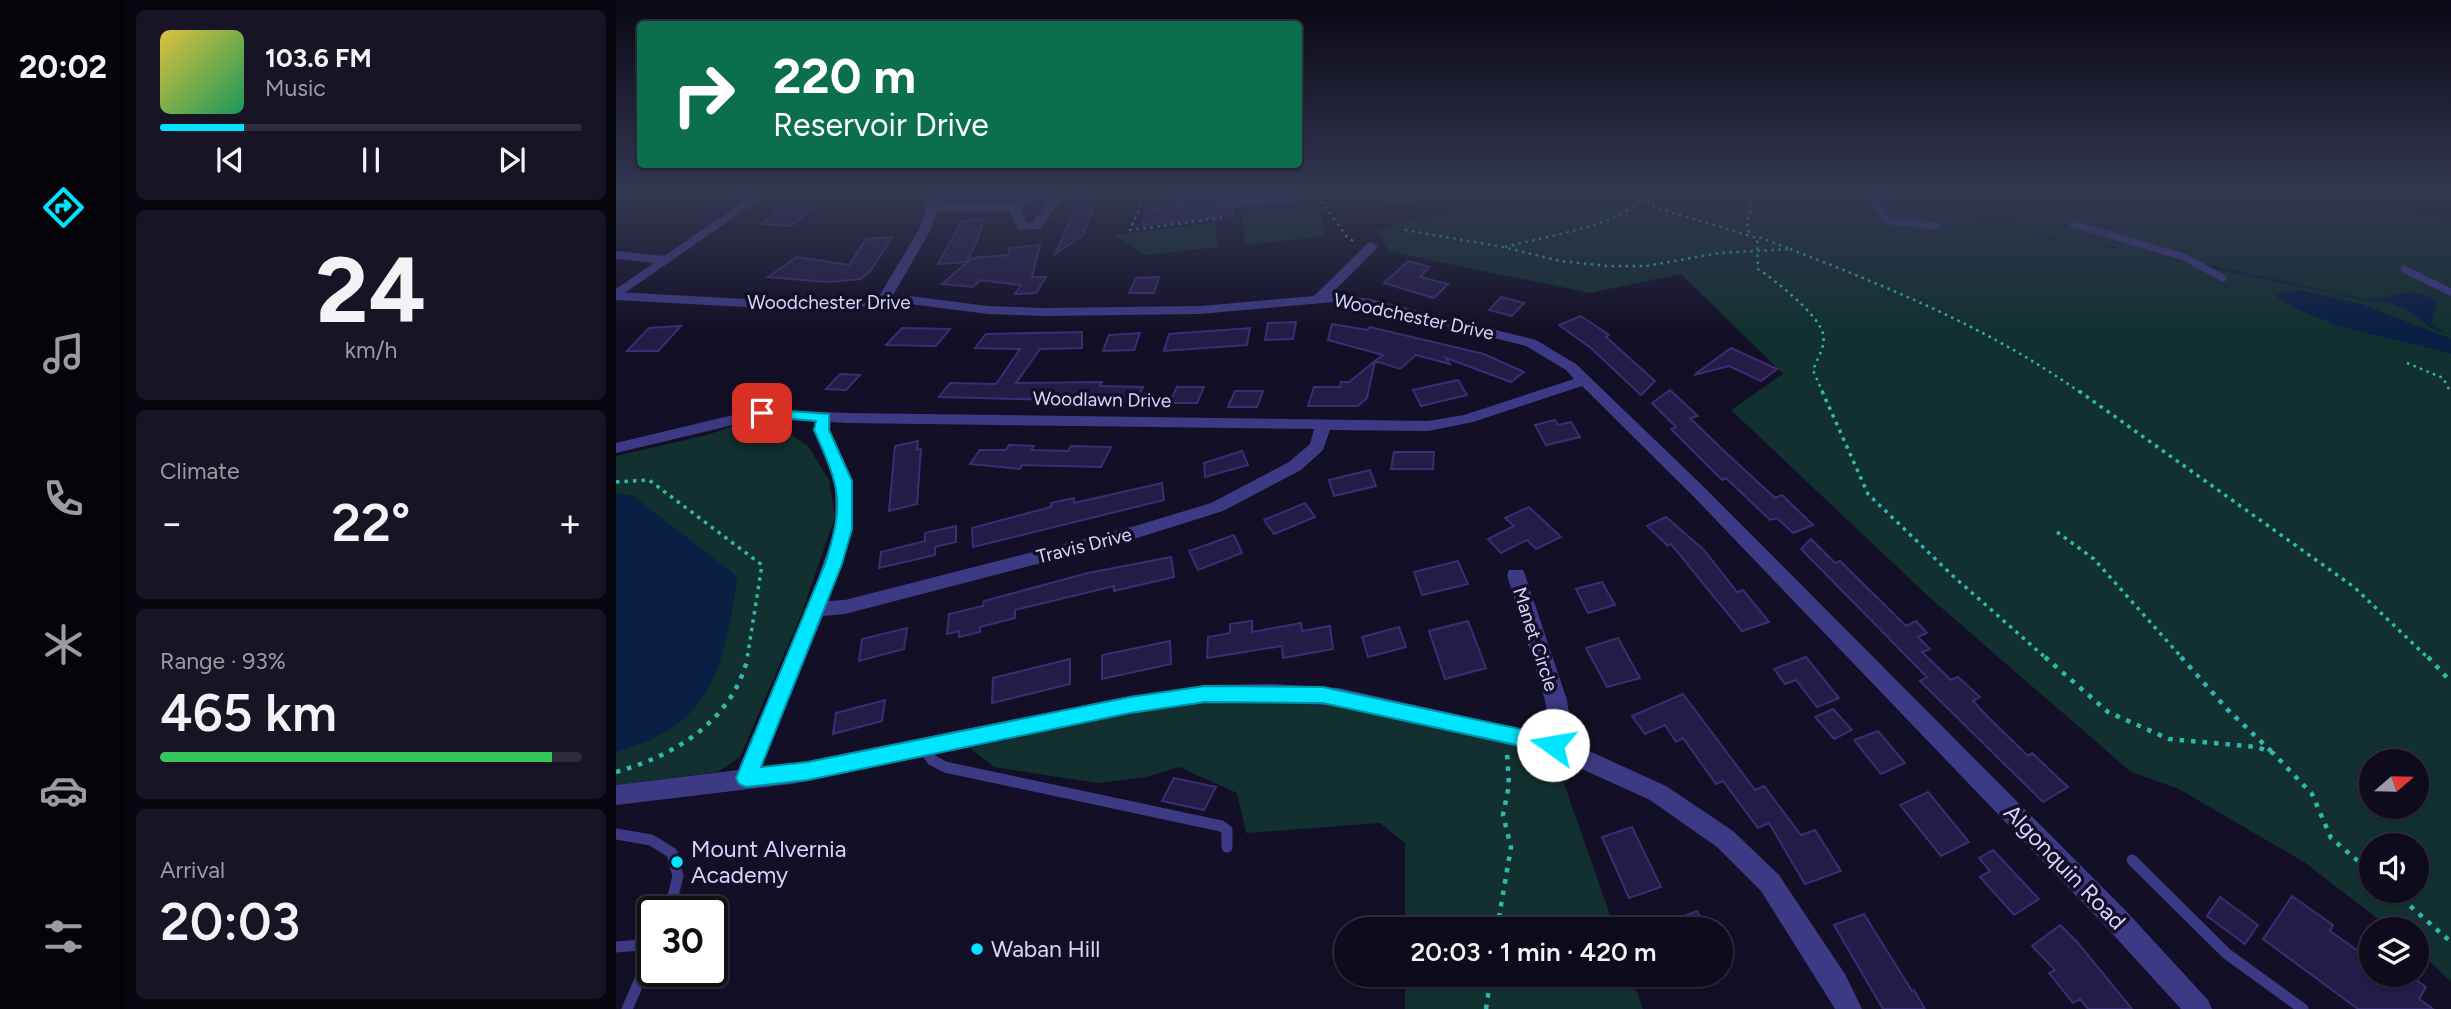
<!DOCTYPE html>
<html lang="en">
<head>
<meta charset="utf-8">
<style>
	:root { --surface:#0e0b1c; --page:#171425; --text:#f1f3f6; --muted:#9b9ba3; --line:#2e2b3b; --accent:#00e5ff }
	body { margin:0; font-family:Figtree,sans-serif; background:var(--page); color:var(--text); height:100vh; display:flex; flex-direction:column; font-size:26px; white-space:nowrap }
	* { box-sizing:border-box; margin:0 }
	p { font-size:23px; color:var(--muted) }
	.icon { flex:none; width:38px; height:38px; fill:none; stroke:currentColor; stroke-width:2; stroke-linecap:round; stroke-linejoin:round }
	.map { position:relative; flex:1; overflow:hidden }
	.details { display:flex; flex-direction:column; gap:10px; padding:10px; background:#08060f; width:490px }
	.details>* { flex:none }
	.guide { position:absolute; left:21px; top:21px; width:665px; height:147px; border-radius:7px; box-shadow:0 2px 5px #0004,0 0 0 2px var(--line); background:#0b6e4f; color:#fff; overflow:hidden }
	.needle { width:46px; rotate:70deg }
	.controls { position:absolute; left:1743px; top:749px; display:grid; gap:14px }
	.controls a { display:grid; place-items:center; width:70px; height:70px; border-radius:50%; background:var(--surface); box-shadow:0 2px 5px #0004,0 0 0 2px var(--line); font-size:35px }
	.speed { position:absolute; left:21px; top:896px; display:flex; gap:14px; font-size:35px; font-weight:700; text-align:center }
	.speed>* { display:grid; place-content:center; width:91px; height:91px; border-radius:50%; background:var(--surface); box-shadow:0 2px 5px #0004,0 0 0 2px var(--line); line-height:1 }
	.speed .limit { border:4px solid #111; border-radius:10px; background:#fff; color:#111 }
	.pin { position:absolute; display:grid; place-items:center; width:60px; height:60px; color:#fff; margin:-30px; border-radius:14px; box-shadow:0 4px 10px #0006 }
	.me { position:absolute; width:77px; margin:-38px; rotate:283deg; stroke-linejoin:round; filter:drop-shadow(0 0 5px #0008) }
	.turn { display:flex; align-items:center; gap:24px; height:147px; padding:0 21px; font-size:32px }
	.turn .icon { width:91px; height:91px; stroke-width:2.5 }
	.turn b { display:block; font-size:49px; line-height:60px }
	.big { font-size:52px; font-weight:600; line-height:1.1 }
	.details .tile { flex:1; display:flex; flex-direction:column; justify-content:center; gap:10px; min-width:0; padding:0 24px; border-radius:10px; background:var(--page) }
	.details .dial { align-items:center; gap:0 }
	.dial b { font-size:91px; line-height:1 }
	.song { display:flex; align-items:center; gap:21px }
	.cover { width:84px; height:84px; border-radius:10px; background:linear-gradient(135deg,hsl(50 70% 55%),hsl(150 70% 35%)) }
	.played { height:7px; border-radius:4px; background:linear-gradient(90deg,var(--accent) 20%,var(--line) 20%) }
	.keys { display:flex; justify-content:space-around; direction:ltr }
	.heat { display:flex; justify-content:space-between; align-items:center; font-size:38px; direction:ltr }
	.charge { height:10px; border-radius:5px; background:linear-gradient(90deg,#34c759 93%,var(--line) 0) }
	.trip { position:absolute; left:718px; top:917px; width:399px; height:70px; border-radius:35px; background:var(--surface); box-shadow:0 2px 5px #0004,0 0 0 2px var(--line); font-weight:600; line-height:70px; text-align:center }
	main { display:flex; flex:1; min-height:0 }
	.tab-bar { display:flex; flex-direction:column; width:126px; justify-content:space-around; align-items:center; background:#06040b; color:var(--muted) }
	.tab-bar .icon { width:49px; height:49px }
	.tab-bar .active { color:var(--accent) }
	.tab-bar b { font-size:32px; color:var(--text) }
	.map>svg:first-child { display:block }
	.green { fill:#12302f; fill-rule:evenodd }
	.water { fill:#0a1f44 }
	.building { fill:#241b47; stroke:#3b2d73; stroke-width:2 }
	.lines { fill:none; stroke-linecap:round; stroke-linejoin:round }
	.path-far2 { stroke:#2fb8b0; stroke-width:2.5; stroke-dasharray:2.5 4.5; stroke-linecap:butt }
	.path-far1 { stroke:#2fb8b0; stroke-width:3.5; stroke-dasharray:3.5 5; stroke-linecap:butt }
	.path { stroke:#2fb8b0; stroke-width:4.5; stroke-dasharray:4.5 7; stroke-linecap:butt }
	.service-far1 { stroke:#3d3a85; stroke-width:7 }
	.service { stroke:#3d3a85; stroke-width:11 }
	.minor { fill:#3d3a85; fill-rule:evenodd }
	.tertiary { fill:#3d3a85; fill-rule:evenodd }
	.route { fill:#00e5ff; stroke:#0095a6; stroke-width:2 }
	.poi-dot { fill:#00e5ff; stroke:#130f26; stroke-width:2.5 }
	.labels { text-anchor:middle; stroke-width:7; stroke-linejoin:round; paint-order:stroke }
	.street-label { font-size:19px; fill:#d9d4ff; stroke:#130f26 }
	.near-poi-label { font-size:23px; fill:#d9d4ff; stroke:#130f26; text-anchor:start }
	.near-street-label { font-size:23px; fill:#d9d4ff; stroke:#130f26 }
</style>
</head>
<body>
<main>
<nav class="tab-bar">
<b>20:02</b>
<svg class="icon active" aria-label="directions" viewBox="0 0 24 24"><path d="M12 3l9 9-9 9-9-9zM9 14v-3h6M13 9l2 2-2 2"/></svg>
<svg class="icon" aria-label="music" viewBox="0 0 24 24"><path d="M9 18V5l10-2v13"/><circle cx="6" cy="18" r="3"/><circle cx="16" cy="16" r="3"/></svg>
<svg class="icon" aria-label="phone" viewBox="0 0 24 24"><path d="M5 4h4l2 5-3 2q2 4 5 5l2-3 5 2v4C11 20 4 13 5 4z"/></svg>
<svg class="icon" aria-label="climate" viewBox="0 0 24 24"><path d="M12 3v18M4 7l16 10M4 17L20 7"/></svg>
<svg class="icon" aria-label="car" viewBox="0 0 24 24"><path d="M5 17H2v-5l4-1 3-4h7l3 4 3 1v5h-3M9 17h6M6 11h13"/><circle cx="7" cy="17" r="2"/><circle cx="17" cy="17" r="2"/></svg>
<svg class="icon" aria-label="filters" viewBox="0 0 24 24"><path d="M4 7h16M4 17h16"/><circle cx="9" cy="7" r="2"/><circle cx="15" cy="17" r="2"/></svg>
</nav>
<section class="details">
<div class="tile">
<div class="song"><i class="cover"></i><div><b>103.6 FM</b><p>Music</p></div></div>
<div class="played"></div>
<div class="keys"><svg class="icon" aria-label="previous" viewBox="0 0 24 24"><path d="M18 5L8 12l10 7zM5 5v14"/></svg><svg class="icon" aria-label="pause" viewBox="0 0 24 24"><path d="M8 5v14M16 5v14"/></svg><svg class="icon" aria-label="next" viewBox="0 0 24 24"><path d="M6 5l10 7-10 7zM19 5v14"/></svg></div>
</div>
<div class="tile dial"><b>24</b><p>km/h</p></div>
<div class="tile"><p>Climate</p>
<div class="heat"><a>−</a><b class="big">22°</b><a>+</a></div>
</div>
<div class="tile"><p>Range · 93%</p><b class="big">465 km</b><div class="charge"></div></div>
<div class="tile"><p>Arrival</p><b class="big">20:03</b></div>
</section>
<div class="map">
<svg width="1835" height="1009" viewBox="0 0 1835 1009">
	<rect width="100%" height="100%" fill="#130f26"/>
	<path class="green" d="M730,191h110l3,4 -94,14 -13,-4z
		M896,191h816l123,27v764l-34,-33v-20h-26l-87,-67 -125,-73 -48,-17 -202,-175 -198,-187 52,-36 -102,-100 -91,19 -202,-42 -11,-20zM1755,761h46v46h-46zM1755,845h46v46h-46z
		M703,204l6,32 -80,9 -3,-33z
		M599,223l3,24 -72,8 -32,-20z
		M132,421l25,1 35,24 21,34 6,37 -34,98 -61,142 -22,15 -102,13v-329l91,-21z
		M667,700l55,1 216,54 61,174h-210v-86l-25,-20 -134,10 -9,-40 -58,-26 -33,10 -48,6 -104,-16 -24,-19 207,-44z
		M789,975h226l12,34h-238z"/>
	<path class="water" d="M894,194l23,5 117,7 58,-6 186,4 35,8 5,-4 70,12 57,21 38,7 12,-2 67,16 42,5 118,27c11,0 23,6 34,5 23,-2 42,-15 65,3l-6,23 20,10c-6,-3 -16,-5 -22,-9 -14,-12 -36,-27 -56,-24l-254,-53 -54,-5 -59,-22 -69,-13 -8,4 -31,-8 -64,1 -120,-5 -65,8 -146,-14z
		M1684,290l61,14 90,35v15c-58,-18 -126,-23 -177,-59z
		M0,493l17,3 100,77 4,7c-14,89 -24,146 -121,172z"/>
	<path class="building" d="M545,191h54v12l5,-1 2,8h10l1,5 -90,10 2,-15 38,-4z
		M480,202l-13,33 -28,19 23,-51z
		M172,205l29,2 -27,19 -29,-2z
		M368,219l-7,22 -11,21 -28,2 24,-43z
		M276,237l-21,33 -10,9 -33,3 -60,-5 29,-20 52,8 17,-26z
		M424,245l-8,32h14l-10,16 -21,1 6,-9 -41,-5 -7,7 -31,-3 30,-26 36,-3 2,-7z
		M792,261l22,6 -10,10 28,7 -14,14 -50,-15z
		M543,277l-5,16h-25l7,-15z
		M885,297l23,6 -12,13 -23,-6z
		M965,316l28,19 -3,2 49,44 -14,14 -49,-46 -33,-24z
		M680,322l-3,17 -28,1 3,-17z
		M716,324l35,6 3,-3 114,27 40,18 -13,10 -65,-24 4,6 -34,-9 -16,14 -25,-8 8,-6 -55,-15z
		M65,326l-23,25h-31l22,-23z
		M286,328l48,1 -14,17 -50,-1z
		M634,328l-3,17 -83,6 5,-17z
		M466,332v16l-42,1 -24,34 86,-1 -2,4 43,1 -7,15 -197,-5 11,-14 46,1 24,-35 -45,-1 11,-14z
		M524,333l-6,17 -31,1 6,-16z
		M1115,348l46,21 -16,12 -32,-15 -35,9z
		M759,361l-8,37 -9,8h-50l6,-19h26l1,-5h8z
		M224,374l20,1 -14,15 -20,-1z
		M842,380l9,15 -46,11 -8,-16z
		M561,387h27l-7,16h-28z
		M1054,390l28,26 -8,2 33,32 52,48 7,-3 31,30 -20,8 -16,-15 -7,2 -44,-42 -4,2 -51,-51 5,-2 -24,-24z
		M619,391h28l-6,16h-29z
		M939,420l3,5 13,-3 9,15 -34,8 -11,-20z
		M302,441l-1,9 4,-1 -4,55 -28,7 6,-65z
		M393,445l25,1 -3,4 37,1 3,-5 40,1 -10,20 -79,-2 -2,4 -50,-5 10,-14h26z
		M626,451l6,14 -43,12 -1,-14z
		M778,452h40l-1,17h-42z
		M754,470l6,16 -42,10 -5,-16z
		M546,483l2,17 -191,47 -1,-19 79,-21v-4l23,-5v5z
		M689,503l10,14 -41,17 -10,-14z
		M913,507l32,30 -25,12 -9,-9 -26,13 -13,-14 26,-13 -9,-8z
		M1050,517l38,33 33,42 6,-2 26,32 -27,9 -71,-87 -3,2 -21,-20z
		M340,526v16l-21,5v8l-56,13 2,-16 44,-11v-8z
		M618,535l8,18 -44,17 -9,-19z
		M1195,539l24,24 5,-2 66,65 10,-5 11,12 -9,4 12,12 -8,3 29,28 7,-3 22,20 -7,4 13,14 42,41 4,-3 36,34 -25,15 -123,-121 7,-4 -126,-128z
		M555,557l3,20 -60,14v-5l-99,24v8l-35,9v5l-21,5v-6l-12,3 2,-20 34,-8 1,-5 104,-28z
		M842,561l10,23 -46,11 -8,-23z
		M986,582l13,23 -27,8 -12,-24z
		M636,621v11l49,-9 1,8 28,-5 3,23 -50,9 -1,-12 -75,12 1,-21 22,-4v-9z
		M852,621l18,47 -41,11 -16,-48z
		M783,627l7,20 -38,10 -6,-20z
		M291,628l-3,21 -45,12 3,-22z
		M1002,638l22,40 -33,9 -21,-39z
		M554,641l1,23 -69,15v-24z
		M1190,657l33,41 -22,9 -21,-27 -11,4 -11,-15z
		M454,659v25l-78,19 1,-25z
		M1067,694l72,96 9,-4 37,49 14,-5 26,41 -36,13 -36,-61 -11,5 -35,-47 -7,3 -33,-46 -7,4 -11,-17 -20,9 -13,-18z
		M269,700l-3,21 -49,13 3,-21z
		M1217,709l19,21 -18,9 -19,-22z
		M1262,731l27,32 -24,11 -27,-34z
		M558,778l42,9 -12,23 -42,-9z
		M1312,792l41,50 -28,14 -41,-51z
		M1016,827l29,60 -32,11 -27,-61z
		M1377,850l46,49 -25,16 -34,-38 10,-6 -11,-13z
		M1676,896l41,29 -3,6 31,22 10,-16v38h38l17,12 -7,12 14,10h-75l-95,-70z
		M1604,897l38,28 -13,19 -38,-28z
		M1081,911l9,18h-53v-1z
		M1248,914l48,77 2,-1 11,19h-42l-49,-84z
		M1444,925l18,18 54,66h-44l-8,-10 -7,4 -24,-30 6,-3 -23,-24z"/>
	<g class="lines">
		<path class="path-far2" d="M531,191l-17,39 92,-12
			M1022,191l6,9 13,8 100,30 1,31c17,11 61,46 65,65 3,12 -6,25 -10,36l10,23
			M1238,191l11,6
			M705,201l26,36 9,6
			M789,230l98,17 57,14 46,5h40l73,-13 71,-4 -34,-13
			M1133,233l-2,-12 8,-30
			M889,247c33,-9 119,-22 136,-49
			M1174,249c103,40 201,80 291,144
			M1791,363l36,15 8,15"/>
		<path class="path-far1" d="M1206,391l46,103 85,82 94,83
			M1463,391l275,196 75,72
			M0,482l33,-2 113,85 -15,94
			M1441,532l37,27 89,100"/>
		<path class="path" d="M1429,657l63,55 61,27 88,8 16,6 39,41 19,44 40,34
			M1565,657l46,52 45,43
			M1812,657l23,25
			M0,772c60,-17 116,-51 132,-115
			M1777,891l58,51
			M881,929l14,-82 -8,-32 6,-30 -2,-32
			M870,1009l5,-34"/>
		<path class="service-far1" d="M1260,203l12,18 50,5
			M609,205l86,-9 -2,-5
			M1457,224l111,33 39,21
			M1788,269l47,23"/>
		<path class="service" d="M308,749l8,11 13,7 276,59 6,4v17
			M0,834l35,6 21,13 6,23 -9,36
			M1516,860l95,94 76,55
			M0,947l37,-3
			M11,1009l26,-59"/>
		<path class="minor" d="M317,191h12l-5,12h72l23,-12h14l-28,17 6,15h5l24,-32h12l-28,38 -22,1 -9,-19h-71l-8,20 -38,66 18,-1 78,10 55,2 157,-2 114,-10 54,-53 4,-1 6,4 -2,3 -45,45 39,5 166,41 40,24 130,125 421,423 81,88 4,9h-31l-72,-79 -415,-433 -112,-111 -109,36 -45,9 -98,-1 -7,20 -22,20 -78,41 -86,27 -292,76 -22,2 -62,152 31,-4 338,-68 75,-11 70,-1 64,4 206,46 3,-13 -3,-21 -38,-125 2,-5h14l2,5 42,125 3,21 -5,19 101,46 67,45 46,44 66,99 17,35h-27l-74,-118 -44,-44 -67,-47 -101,-46 -210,-48 -64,-4 -70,1 -75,11 -338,70 -176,21v-20l122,-15 75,-178 22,-63v-48l-21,-51 1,-9 -57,-2 -142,34v-10l142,-34 89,4 581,8 36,-6 110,-36 -8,-9 -40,-24 -156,-39 -37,-5 -133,12 -157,2 -55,-2 -78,-10 -109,6 -185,-10v-8l185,10 77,-4 40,-67 8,-21 -2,-3zM215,422l16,1 467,6 -4,15 -21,18 -78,41 -76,23 -290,74 -16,1 24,-72v-48l-23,-51z
			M0,251l49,5 6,4 -6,4 -49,-5z"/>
		<path class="tertiary" d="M143,191h13l-156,108v-10z"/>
	</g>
	<linearGradient id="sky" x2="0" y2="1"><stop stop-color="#0a0815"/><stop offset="0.58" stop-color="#333752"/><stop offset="1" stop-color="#333752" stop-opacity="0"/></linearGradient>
	<rect width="1835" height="332" fill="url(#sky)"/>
	<path class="route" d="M146,409l67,5v16l23,51v48l-10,35 -81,203 47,-5 322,-65 75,-11 118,1 230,49 7,3 3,6 -3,6 -7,2 -230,-50 -118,-1 -75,11 -322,67 -62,7 -7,-3 -3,-6 89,-214c20,-63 15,-76 -11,-134l2,-9 -59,-5 -2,-3z"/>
	<g class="poi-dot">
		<circle cx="61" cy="862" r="7"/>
		<circle cx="361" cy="949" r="7"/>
	</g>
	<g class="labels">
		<g class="street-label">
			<text x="213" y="309">Woodchester Drive</text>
			<text transform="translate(798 316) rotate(12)" y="7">Woodchester Drive</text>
			<text transform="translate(486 399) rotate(1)" y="7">Woodlawn Drive</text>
			<text transform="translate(468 545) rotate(-14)" y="7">Travis Drive</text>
			<text transform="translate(920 639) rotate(72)" y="7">Manet Circle</text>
		</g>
		<g class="near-poi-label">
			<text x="75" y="857">Mount Alvernia<tspan x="75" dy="26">Academy</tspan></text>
			<text x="375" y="957">Waban Hill</text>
		</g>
		<g class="near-street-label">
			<text transform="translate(1449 867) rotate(46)" y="8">Algonquin Road</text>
		</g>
	</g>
</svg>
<div class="controls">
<a><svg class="needle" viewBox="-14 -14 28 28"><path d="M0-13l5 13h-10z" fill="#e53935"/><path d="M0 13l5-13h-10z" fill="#9b9ba3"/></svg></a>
<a><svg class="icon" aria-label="sound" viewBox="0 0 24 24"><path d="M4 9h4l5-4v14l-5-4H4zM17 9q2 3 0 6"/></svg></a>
<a><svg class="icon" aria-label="layers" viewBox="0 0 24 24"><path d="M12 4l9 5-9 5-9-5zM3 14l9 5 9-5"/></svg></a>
</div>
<div class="speed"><div class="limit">30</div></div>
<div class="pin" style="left:146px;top:413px;background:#d93025"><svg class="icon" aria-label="arrive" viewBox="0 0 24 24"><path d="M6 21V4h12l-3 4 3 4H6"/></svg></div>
<svg class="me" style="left:937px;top:745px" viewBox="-20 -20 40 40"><circle r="19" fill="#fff"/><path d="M0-13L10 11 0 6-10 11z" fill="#00e5ff"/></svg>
<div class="trip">20:03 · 1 min · 420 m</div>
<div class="guide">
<div class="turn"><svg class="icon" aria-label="right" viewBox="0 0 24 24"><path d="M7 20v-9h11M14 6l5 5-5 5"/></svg><div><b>220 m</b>Reservoir Drive</div></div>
</div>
</div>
</main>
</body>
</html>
